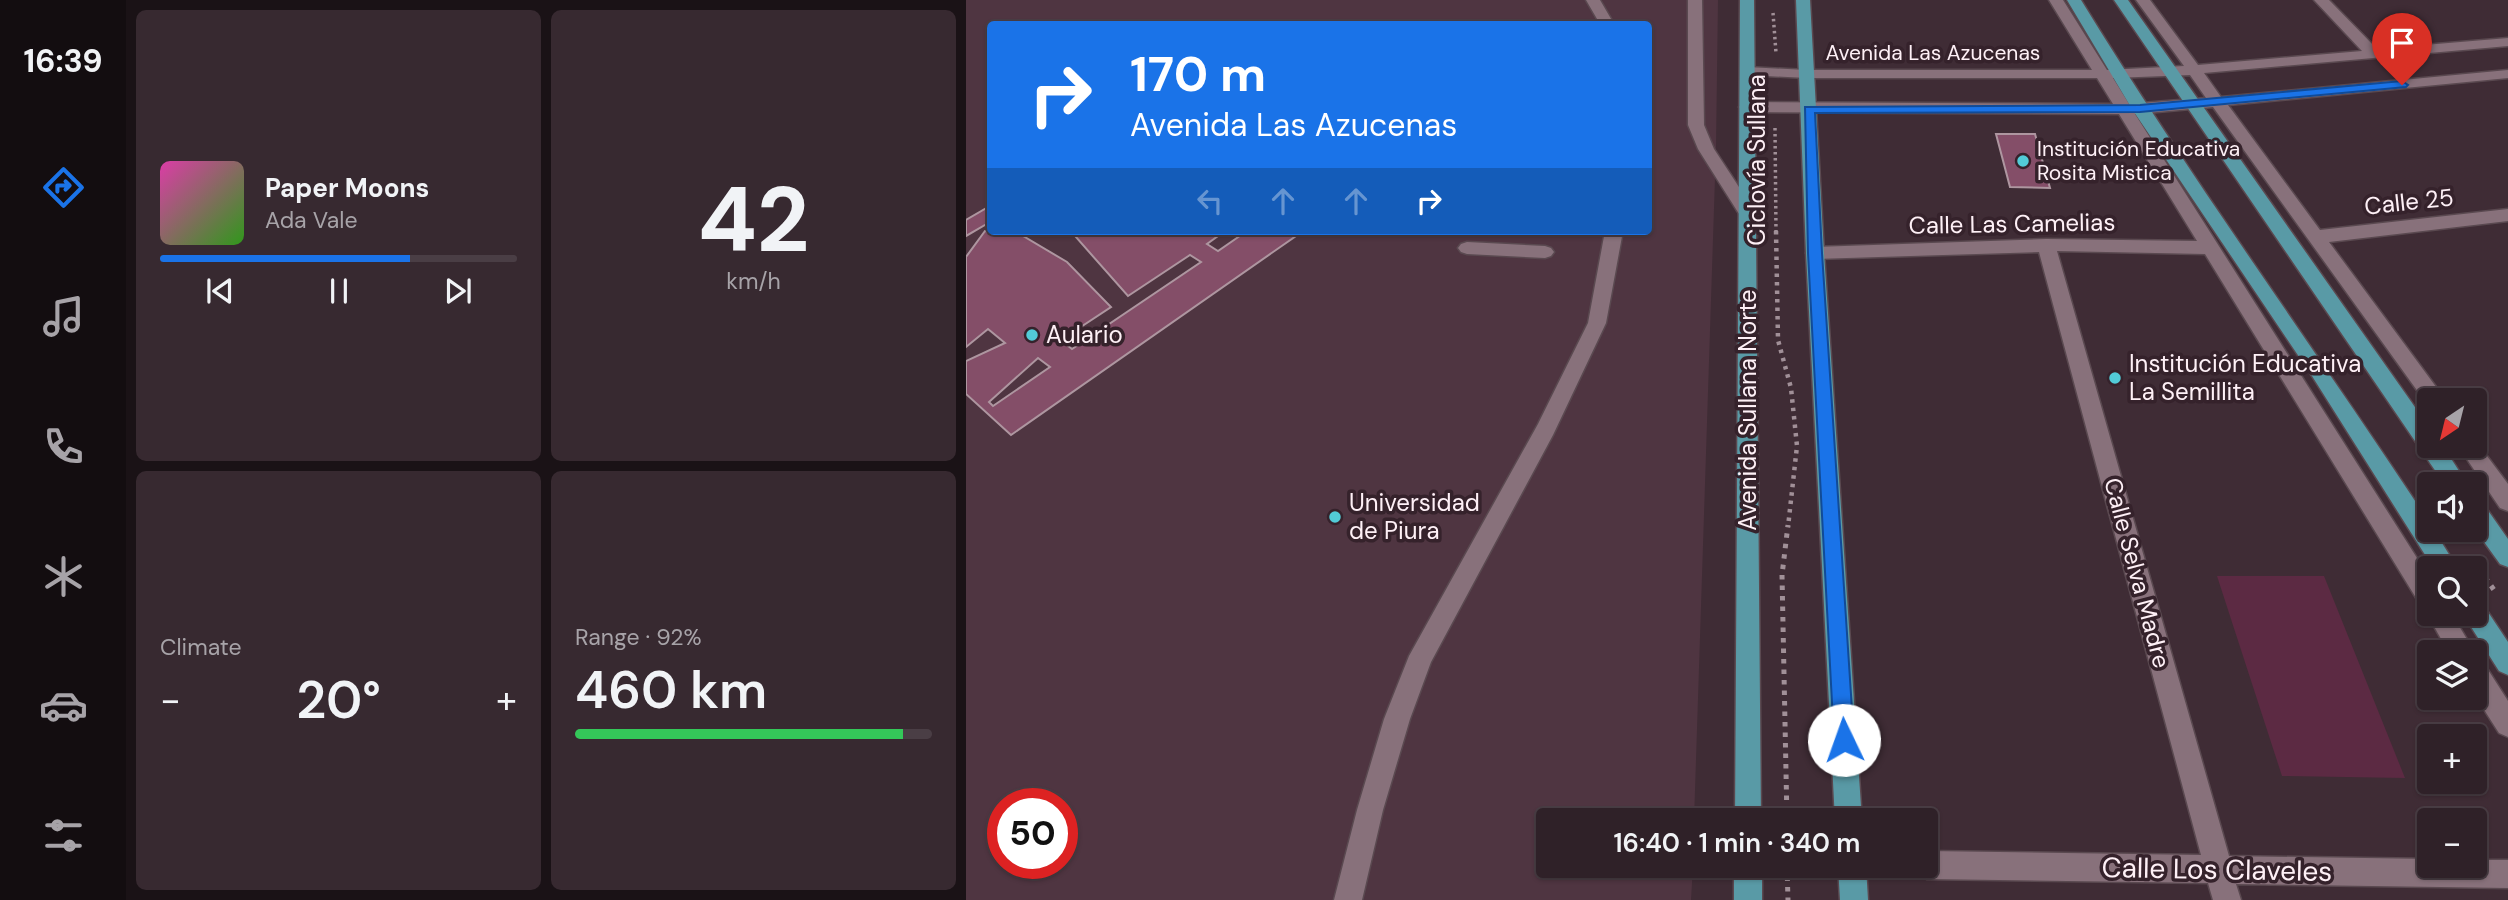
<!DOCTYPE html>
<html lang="en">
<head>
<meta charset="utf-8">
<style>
	:root { --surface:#2f2128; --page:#372930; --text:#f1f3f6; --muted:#a7a3a8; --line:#4a3e45; --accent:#1a73e8 }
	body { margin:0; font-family:"DM Sans",sans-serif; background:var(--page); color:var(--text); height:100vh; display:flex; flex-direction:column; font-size:26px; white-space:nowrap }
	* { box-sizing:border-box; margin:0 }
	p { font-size:23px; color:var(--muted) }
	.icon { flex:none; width:38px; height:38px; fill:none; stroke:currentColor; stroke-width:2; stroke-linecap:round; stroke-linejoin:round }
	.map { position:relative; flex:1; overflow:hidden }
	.drawer { display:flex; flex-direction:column; gap:10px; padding:10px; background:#1a1216; width:840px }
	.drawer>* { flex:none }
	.hud { position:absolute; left:21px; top:21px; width:665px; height:214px; border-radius:7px; box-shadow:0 2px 5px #0004,0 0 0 2px var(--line); background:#1a73e8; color:#fff; overflow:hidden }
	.needle { width:46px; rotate:215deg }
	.buttons { position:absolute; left:1451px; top:388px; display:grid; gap:14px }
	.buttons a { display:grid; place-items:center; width:70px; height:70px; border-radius:7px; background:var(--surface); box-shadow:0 2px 5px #0004,0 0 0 2px var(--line); font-size:35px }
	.speed { position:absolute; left:21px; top:788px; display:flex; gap:14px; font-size:35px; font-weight:700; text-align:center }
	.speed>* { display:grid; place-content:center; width:91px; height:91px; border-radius:50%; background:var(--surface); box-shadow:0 2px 5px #0004,0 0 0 2px var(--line); line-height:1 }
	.speed .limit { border:10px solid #d22; background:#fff; color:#111 }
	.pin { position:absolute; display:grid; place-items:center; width:60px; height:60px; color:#fff; margin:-72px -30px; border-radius:50% 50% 50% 0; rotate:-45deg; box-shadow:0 0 7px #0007 }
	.pin .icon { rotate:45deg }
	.me { position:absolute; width:77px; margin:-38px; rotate:357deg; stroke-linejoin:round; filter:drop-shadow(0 0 5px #0008) }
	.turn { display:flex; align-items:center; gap:24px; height:147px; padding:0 28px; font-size:32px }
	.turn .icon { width:91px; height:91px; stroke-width:2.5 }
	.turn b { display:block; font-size:49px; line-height:60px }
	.lanes { display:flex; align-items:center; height:66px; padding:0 28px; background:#0003; justify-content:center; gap:35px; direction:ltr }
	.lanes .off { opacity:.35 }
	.big { font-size:52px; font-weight:600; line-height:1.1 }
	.drawer .card { flex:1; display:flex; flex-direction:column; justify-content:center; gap:10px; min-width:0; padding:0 24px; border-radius:10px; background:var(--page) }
	.drawer .dial { align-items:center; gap:0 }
	.dial b { font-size:91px; line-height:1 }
	.song { display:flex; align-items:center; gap:21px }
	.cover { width:84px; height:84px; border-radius:10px; background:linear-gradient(135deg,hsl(320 70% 55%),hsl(110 70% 35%)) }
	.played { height:7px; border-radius:4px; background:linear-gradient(90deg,var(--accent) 70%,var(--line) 70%) }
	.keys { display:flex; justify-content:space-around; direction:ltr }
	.heat { display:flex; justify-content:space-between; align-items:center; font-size:38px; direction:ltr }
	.charge { height:10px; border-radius:5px; background:linear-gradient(90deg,#34c759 92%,var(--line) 0) }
	.drawer .tiles { flex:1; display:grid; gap:10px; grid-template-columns:repeat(2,1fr) }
	.trip { position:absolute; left:570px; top:808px; width:402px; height:70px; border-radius:7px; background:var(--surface); box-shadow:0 2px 5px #0004,0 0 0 2px var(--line); font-weight:600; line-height:70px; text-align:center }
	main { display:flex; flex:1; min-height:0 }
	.menu { display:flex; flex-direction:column; width:126px; justify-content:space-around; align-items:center; background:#130d10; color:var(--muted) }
	.menu .icon { width:49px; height:49px }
	.menu .current { color:var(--accent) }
	.menu b { font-size:32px; color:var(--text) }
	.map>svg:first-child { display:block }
	.built { fill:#4f3541; fill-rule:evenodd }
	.green { fill:#5c2a43 }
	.building { fill:#844e68; stroke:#ae96a0; stroke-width:2; fill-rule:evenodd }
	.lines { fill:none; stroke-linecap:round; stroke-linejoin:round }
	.minor-casing { stroke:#5a4950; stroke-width:3 }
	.major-casing { stroke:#5a4950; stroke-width:3 }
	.path-far2 { stroke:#a19098; stroke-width:3.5; stroke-dasharray:2.5 3.5; stroke-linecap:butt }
	.path-far1 { stroke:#a19098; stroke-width:4.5; stroke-dasharray:3.5 5; stroke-linecap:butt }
	.path { stroke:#a19098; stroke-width:5; stroke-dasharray:4.5 6; stroke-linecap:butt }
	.minor { fill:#88717b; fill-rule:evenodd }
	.major { fill:#599aa6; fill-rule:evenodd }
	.route { fill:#1a73e8; stroke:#114b97; stroke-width:2 }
	.poi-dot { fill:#52cbd7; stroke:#35222b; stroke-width:2.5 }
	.labels { text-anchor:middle; stroke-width:7; stroke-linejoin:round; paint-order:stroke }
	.far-street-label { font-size:21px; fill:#fef0f6; stroke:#35222b }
	.far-poi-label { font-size:21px; fill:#fef0f6; stroke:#35222b; text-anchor:start }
	.street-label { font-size:24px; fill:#fef0f6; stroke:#35222b }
	.poi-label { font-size:24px; fill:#fef0f6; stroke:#35222b; text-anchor:start }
	.near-street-label { font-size:28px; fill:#fef0f6; stroke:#35222b }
</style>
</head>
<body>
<main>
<nav class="menu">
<b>16:39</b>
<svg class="icon current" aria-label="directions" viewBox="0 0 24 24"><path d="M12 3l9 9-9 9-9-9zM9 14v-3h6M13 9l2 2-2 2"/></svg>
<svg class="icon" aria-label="music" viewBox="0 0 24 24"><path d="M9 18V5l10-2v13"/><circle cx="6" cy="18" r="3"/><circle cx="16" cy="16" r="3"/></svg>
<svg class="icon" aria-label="phone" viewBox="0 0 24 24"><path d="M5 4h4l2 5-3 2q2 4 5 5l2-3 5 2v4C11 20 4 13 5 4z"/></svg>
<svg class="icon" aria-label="climate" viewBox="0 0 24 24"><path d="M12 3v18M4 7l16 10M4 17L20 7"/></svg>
<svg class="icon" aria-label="car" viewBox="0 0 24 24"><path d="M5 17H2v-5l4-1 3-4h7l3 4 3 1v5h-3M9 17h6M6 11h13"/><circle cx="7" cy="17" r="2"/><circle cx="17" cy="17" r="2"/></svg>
<svg class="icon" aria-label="filters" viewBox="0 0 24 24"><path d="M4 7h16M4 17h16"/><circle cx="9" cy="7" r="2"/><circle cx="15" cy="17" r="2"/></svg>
</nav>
<section class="drawer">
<div class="tiles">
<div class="card">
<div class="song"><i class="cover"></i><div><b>Paper Moons</b><p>Ada Vale</p></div></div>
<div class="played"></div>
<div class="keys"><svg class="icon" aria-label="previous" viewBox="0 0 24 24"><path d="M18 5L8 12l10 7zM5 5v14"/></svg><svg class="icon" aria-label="pause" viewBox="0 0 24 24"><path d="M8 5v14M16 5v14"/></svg><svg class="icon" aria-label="next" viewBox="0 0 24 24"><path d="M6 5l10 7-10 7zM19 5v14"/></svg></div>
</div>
<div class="card dial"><b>42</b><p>km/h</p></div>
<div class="card"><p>Climate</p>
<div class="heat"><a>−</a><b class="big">20°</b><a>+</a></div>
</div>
<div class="card"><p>Range · 92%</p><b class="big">460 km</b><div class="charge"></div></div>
</div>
</section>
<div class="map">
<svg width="1542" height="900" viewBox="0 0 1542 900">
	<rect width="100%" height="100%" fill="#3f2c35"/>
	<path class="built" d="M0,0h752l-2,147 -22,674h-145v45h144l-2,34h-725zM24,24h658v207h-658zM37,803h59v60h-59z"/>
	<path class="green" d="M1251,576h107l81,202 -123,-2z"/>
	<path class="building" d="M1030,134h39l15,54 -40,-1z
		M24,206v16l-24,14v-16z
		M19,231l33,2 49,29 44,45 -50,33 11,9 129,-87 -11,-7 -62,41 -53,-60 13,-5h137l-18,13 11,7 29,-20h41l8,5 -285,199 -45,-41v-33l39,-18 -17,-14 -22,18v-90zM72,358l12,9 -57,39 -4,-4z"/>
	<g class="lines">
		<g class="minor-casing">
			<path id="minor" d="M620,0h14l14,24h-14z
				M722,0h14l2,125 10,24 42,64 -9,6 -6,-2 -43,-68 -10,-24z
				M1083,0h14l44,70 77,-4 -48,-66h14l48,65 164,-14 -48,-51h15l48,49 131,-11v8l-304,27 17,24 287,-27v8l-280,27 92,125 188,-21v12l-179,21 113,153 3,6h-16v6l-216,-300 -78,7 294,463v32l-8,-3 -216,-352 -148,-3 172,605 200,3v7h45v-6h34v28l-272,-4 5,16h-28l-5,-17 -281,-4 -10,-4 -3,-9h13v-15l274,4 -162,-603 -224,7 -6,-2 -3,-4 3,-4 6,-2 231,-8 151,2 -78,-127 -372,-2 -8,-5 8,-5 366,2 -16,-26h-290l-60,-3 -7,-4 7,-4 60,3h285zM1224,75l16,23 -77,6 -16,-26z
				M639,231h18l-17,92 -53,112 -122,227 -21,57 -27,91 -21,90h-28l23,-90 27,-91 25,-63 129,-232 50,-101z
				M501,242l78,4 6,2 3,4 -3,4 -6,2 -78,-4 -6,-2 -3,-4 3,-4z
				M1509,440l33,44v27l-8,-3 -42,-62h16z
				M1463,610v4h23l23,39 -1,1 -25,-1 -22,-39z
				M1508,659l9,3 25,39v36l-9,-4 -25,-39z"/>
		</g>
		<g class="major-casing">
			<path id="major" d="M774,0h14l7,821h-26z
				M830,0h14l14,253 38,568h-27l-29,-568z
				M1101,0h14c109,178 233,347 348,522v8h5l24,39h-24l-122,-193 -180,-267z
				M1148,0h14l301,427v19h14l25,39h-23z
				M1508,500l8,2 26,37v28l-8,-3 -26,-36z
				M1508,600l8,3 26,39v33l-9,-4 -33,-52 -2,-5h10z
				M768,866h28v34h-28z
				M872,866h28l2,34h-28z"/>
		</g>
		<path class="path-far2" d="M807,13l3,40
			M682,113v4
			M809,128l1,104"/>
		<path class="path-far1" d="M810,231l2,109 13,48 6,58 -9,81"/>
		<path class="path" d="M1507,560l21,30
			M821,821l-5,-246 6,-50
			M821,866l1,34"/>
		<use href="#minor" class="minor"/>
		<use href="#major" class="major"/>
	</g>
	<path class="route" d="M1436,81l6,4 -2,2 -266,25 -325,1 7,140 32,487 -3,7 -7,2 -7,-2 -3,-7 -26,-487 -3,-146 335,-2z"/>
	<g class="poi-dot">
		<circle cx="1057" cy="161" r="7"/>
		<circle cx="66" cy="335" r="7"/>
		<circle cx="1149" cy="378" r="7"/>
		<circle cx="369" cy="517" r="7"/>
	</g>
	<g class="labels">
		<g class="far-street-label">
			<text x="967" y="60">Avenida Las Azucenas</text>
		</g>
		<g class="far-poi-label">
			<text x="1071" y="156">Institución Educativa<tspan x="1071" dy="24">Rosita Mistica</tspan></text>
		</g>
		<g class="street-label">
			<text transform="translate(791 160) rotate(-90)" y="8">Ciclovía Sullana</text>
			<text transform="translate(1443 202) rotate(-6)" y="8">Calle 25</text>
			<text transform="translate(1046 224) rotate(-1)" y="8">Calle Las Camelias</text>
			<text transform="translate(782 410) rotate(-90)" y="8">Avenida Sullana Norte</text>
			<text transform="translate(1171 573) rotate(75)" y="8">Calle Selva Madre</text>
		</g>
		<g class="poi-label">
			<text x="80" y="343">Aulario</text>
			<text x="1163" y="372">Institución Educativa<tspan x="1163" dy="28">La Semillita</tspan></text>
			<text x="383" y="511">Universidad<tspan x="383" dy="28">de Piura</tspan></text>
		</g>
		<g class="near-street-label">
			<text transform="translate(1251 869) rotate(1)" y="10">Calle Los Claveles</text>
		</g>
	</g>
</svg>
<div class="buttons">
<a><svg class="needle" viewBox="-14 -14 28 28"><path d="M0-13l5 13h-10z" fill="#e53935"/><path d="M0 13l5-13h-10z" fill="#a7a3a8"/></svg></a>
<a><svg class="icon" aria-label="sound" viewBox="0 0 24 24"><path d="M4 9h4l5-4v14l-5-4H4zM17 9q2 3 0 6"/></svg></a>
<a><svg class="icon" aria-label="search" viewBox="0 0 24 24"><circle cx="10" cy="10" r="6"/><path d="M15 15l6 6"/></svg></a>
<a><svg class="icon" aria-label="layers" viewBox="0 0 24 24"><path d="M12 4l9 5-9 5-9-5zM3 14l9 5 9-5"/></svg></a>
<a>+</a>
<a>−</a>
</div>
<div class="speed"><div class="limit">50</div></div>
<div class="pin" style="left:1436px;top:85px;background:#d93025"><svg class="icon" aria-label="arrive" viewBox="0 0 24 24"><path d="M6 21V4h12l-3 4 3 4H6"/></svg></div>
<svg class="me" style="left:878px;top:740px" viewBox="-20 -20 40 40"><circle r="19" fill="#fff"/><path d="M0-13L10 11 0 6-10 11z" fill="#1a73e8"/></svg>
<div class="trip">16:40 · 1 min · 340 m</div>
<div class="hud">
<div class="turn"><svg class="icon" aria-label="right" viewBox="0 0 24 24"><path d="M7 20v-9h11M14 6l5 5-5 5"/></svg><div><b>170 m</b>Avenida Las Azucenas</div></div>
<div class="lanes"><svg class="icon off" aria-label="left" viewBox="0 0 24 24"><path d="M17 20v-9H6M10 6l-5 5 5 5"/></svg><svg class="icon off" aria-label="ahead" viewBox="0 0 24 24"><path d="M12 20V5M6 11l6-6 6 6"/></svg><svg class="icon off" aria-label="ahead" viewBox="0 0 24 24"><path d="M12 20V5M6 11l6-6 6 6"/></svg><svg class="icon" aria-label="right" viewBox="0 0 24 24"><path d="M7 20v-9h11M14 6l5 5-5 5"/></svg></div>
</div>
</div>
</main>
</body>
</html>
